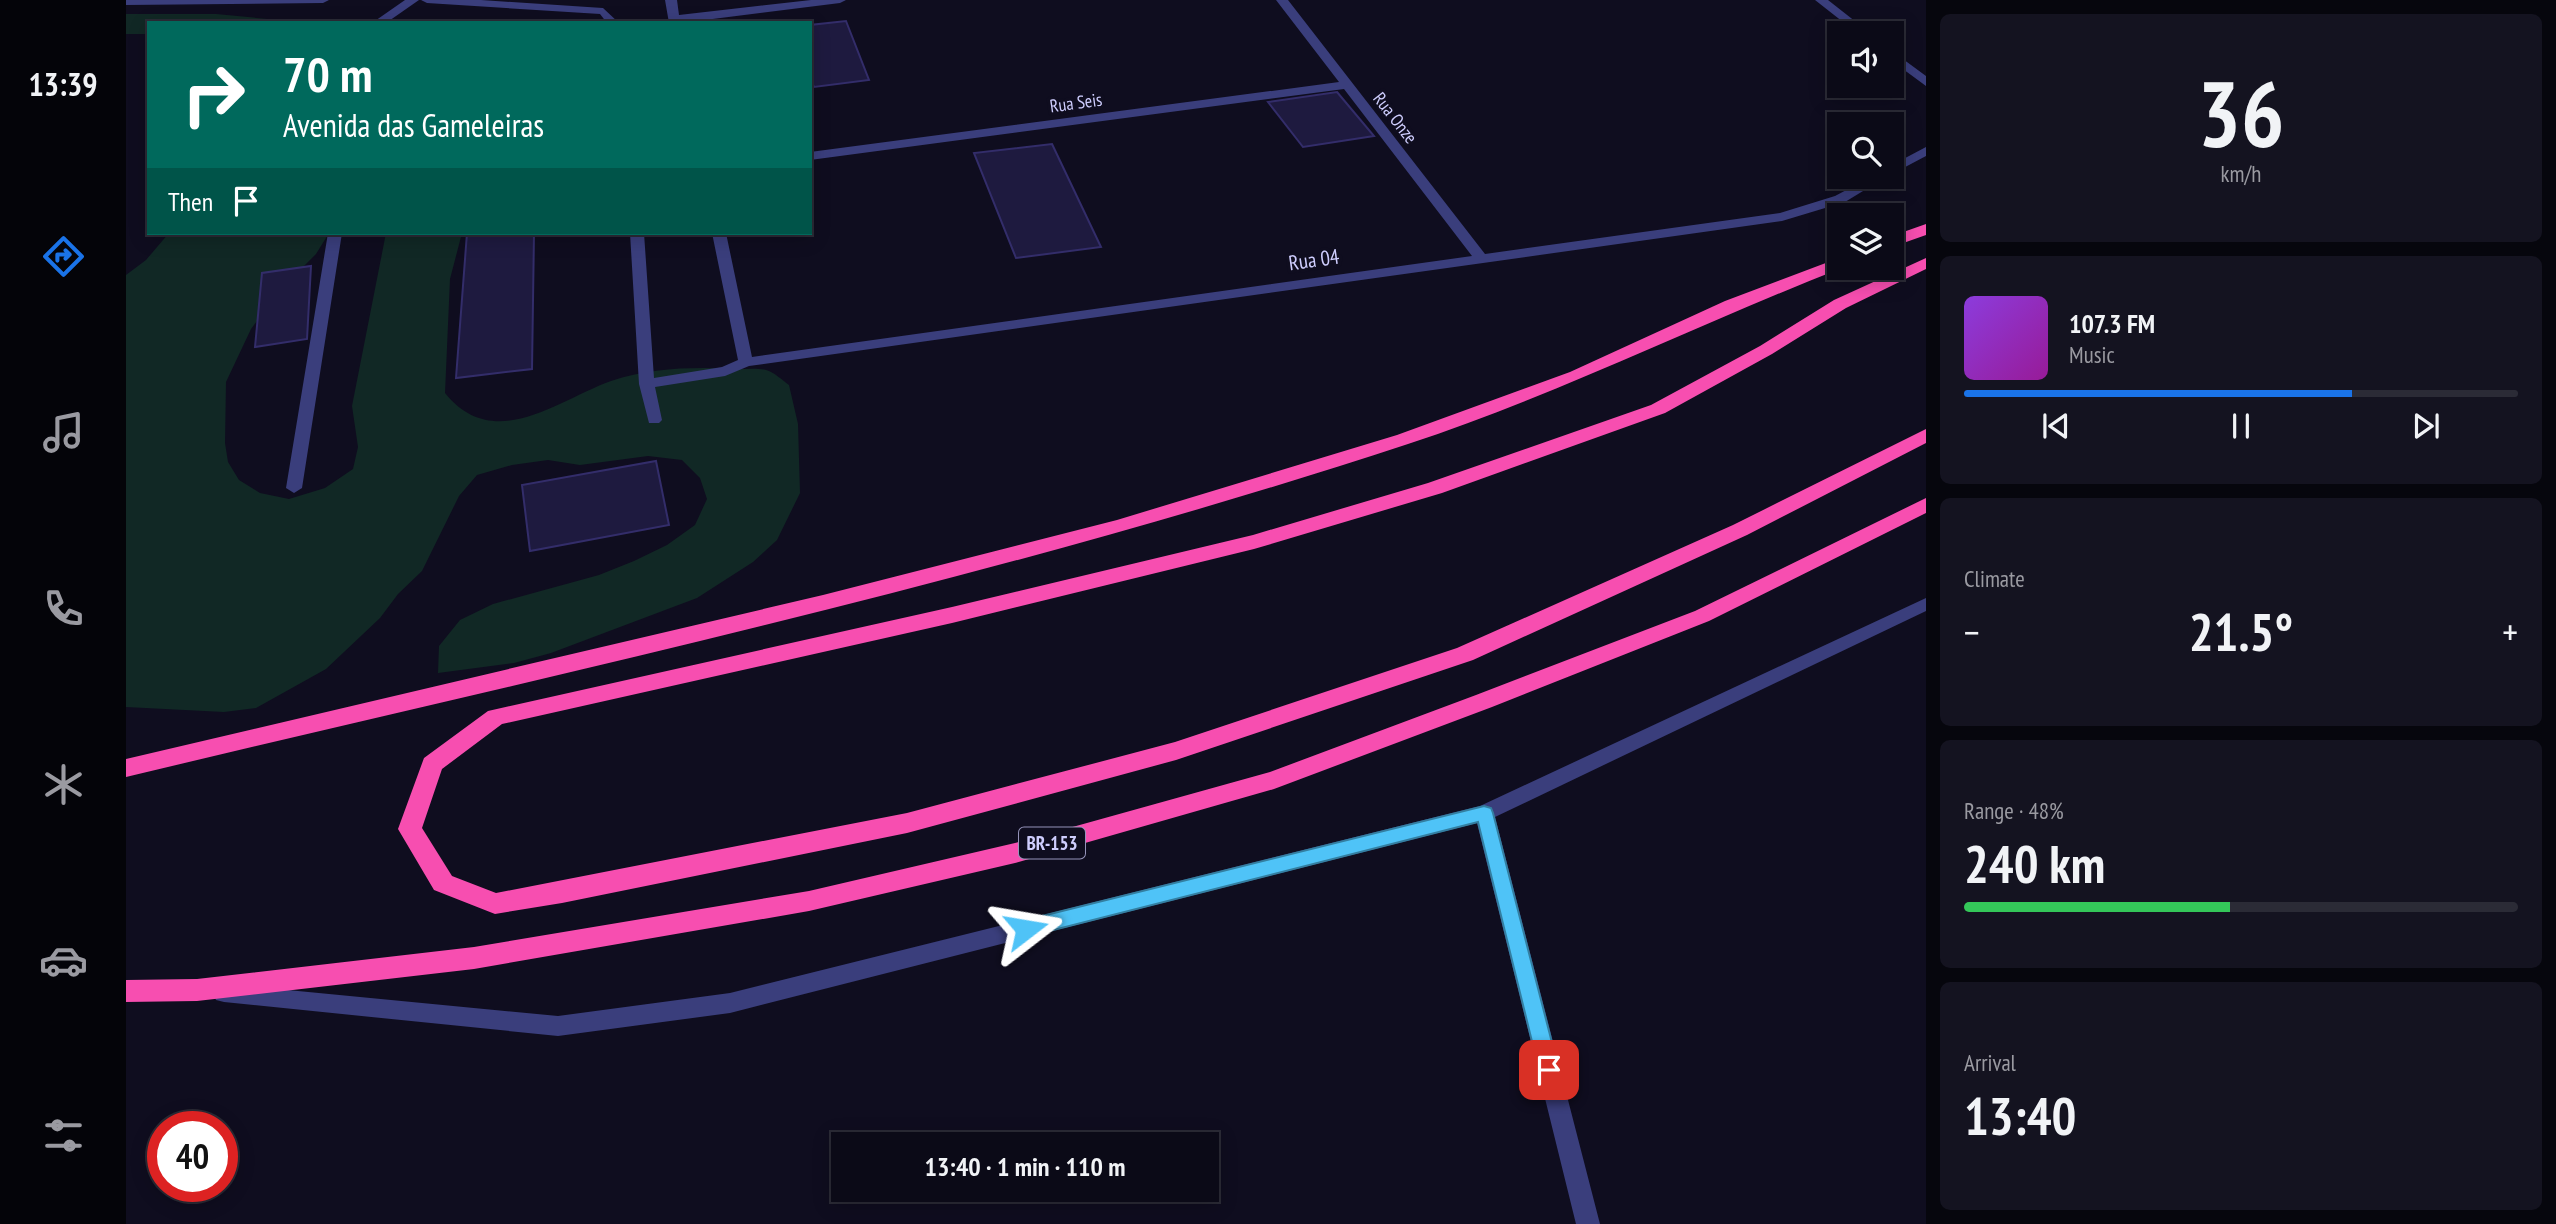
<!DOCTYPE html>
<html lang="en">
<head>
<meta charset="utf-8">
<style>
	:root { --surface:#0b0a17; --page:#141320; --text:#f1f3f6; --muted:#9a9aa1; --line:#2b2b36; --accent:#1a73e8 }
	body { margin:0; font-family:"PT Sans Narrow",sans-serif; background:var(--page); color:var(--text); height:100vh; display:flex; flex-direction:column; font-size:26px; white-space:nowrap }
	* { box-sizing:border-box; margin:0 }
	p { font-size:23px; color:var(--muted) }
	.icon { flex:none; width:38px; height:38px; fill:none; stroke:currentColor; stroke-width:2; stroke-linecap:round; stroke-linejoin:round }
	.map { position:relative; flex:1; overflow:hidden }
	.side { display:flex; flex-direction:column; gap:14px; padding:14px; background:#06060d; width:630px }
	.side>* { flex:none }
	.guide { position:absolute; left:21px; top:21px; width:665px; height:214px; border-radius:0px; box-shadow:0 4px 18px #0003,0 0 0 2px var(--line); background:#00695c; color:#fff; overflow:hidden }
	.fabs { position:absolute; left:1701px; top:21px; display:grid; gap:14px }
	.fabs a { display:grid; place-items:center; width:77px; height:77px; border-radius:0px; background:var(--surface); box-shadow:0 4px 18px #0003,0 0 0 2px var(--line); font-size:35px }
	.speed { position:absolute; left:21px; top:1111px; display:flex; gap:14px; font-size:35px; font-weight:700; text-align:center }
	.speed>* { display:grid; place-content:center; width:91px; height:91px; border-radius:50%; background:var(--surface); box-shadow:0 4px 18px #0003,0 0 0 2px var(--line); line-height:1 }
	.speed .limit { border:10px solid #d22; background:#fff; color:#111 }
	.pin { position:absolute; display:grid; place-items:center; width:60px; height:60px; color:#fff; margin:-30px; border-radius:14px; box-shadow:0 4px 10px #0006 }
	.me { position:absolute; width:77px; margin:-38px; rotate:76deg; stroke-linejoin:round; filter:drop-shadow(0 0 5px #0008) }
	.turn { display:flex; align-items:center; gap:24px; height:147px; padding:0 21px; font-size:32px }
	.turn .icon { width:91px; height:91px; stroke-width:2.5 }
	.turn b { display:block; font-size:49px; line-height:60px }
	.then { display:flex; align-items:center; height:66px; padding:0 21px; background:#0003; gap:14px; font-size:26px }
	.big { font-size:52px; font-weight:600; line-height:1.1 }
	.side .card { flex:1; display:flex; flex-direction:column; justify-content:center; gap:10px; min-width:0; padding:0 24px; border-radius:10px; background:var(--page) }
	.side .dial { align-items:center; gap:0 }
	.dial b { font-size:91px; line-height:1 }
	.song { display:flex; align-items:center; gap:21px }
	.cover { width:84px; height:84px; border-radius:10px; background:linear-gradient(135deg,hsl(270 70% 55%),hsl(300 70% 35%)) }
	.played { height:7px; border-radius:4px; background:linear-gradient(90deg,var(--accent) 70%,var(--line) 70%) }
	.keys { display:flex; justify-content:space-around; direction:ltr }
	.heat { display:flex; justify-content:space-between; align-items:center; font-size:38px; direction:ltr }
	.charge { height:10px; border-radius:5px; background:linear-gradient(90deg,#34c759 48%,var(--line) 0) }
	.trip { position:absolute; left:705px; top:1132px; width:388px; height:70px; border-radius:0px; background:var(--surface); box-shadow:0 4px 18px #0003,0 0 0 2px var(--line); font-weight:600; line-height:70px; text-align:center }
	main { display:flex; flex:1; min-height:0 }
	.tab-bar { display:flex; flex-direction:column; width:126px; justify-content:space-around; align-items:center; background:#040409; color:var(--muted) }
	.tab-bar .icon { width:49px; height:49px }
	.tab-bar .on { color:var(--accent) }
	.tab-bar b { font-size:32px; color:var(--text) }
	.map>svg:first-child { display:block }
	.green { fill:#112825 }
	.building { fill:#1e1a3f; stroke:#332d6a; stroke-width:2 }
	.lines { fill:none; stroke-linecap:round; stroke-linejoin:round }
	.minor { fill:#3a3e7c; fill-rule:evenodd }
	.highway { fill:#f74eb0; fill-rule:evenodd }
	.route { fill:#4fc3f7; stroke:#337fa1; stroke-width:2 }
	.labels { text-anchor:middle; stroke-width:7; stroke-linejoin:round; paint-order:stroke }
	.far-street-label { font-size:18px; fill:#cecdfd; stroke:#0f0d1f }
	.shield { fill:#0f0d1f; stroke:#9593ba; stroke-width:2 }
	.shield-label { font-size:19px; font-weight:bold; fill:#cecdfd }
	.street-label { font-size:21px; fill:#cecdfd; stroke:#0f0d1f }
</style>
</head>
<body>
<main>
<nav class="tab-bar">
<b>13:39</b>
<svg class="icon on" aria-label="directions" viewBox="0 0 24 24"><path d="M12 3l9 9-9 9-9-9zM9 14v-3h6M13 9l2 2-2 2"/></svg>
<svg class="icon" aria-label="music" viewBox="0 0 24 24"><path d="M9 18V5l10-2v13"/><circle cx="6" cy="18" r="3"/><circle cx="16" cy="16" r="3"/></svg>
<svg class="icon" aria-label="phone" viewBox="0 0 24 24"><path d="M5 4h4l2 5-3 2q2 4 5 5l2-3 5 2v4C11 20 4 13 5 4z"/></svg>
<svg class="icon" aria-label="climate" viewBox="0 0 24 24"><path d="M12 3v18M4 7l16 10M4 17L20 7"/></svg>
<svg class="icon" aria-label="car" viewBox="0 0 24 24"><path d="M5 17H2v-5l4-1 3-4h7l3 4 3 1v5h-3M9 17h6M6 11h13"/><circle cx="7" cy="17" r="2"/><circle cx="17" cy="17" r="2"/></svg>
<svg class="icon" aria-label="filters" viewBox="0 0 24 24"><path d="M4 7h16M4 17h16"/><circle cx="9" cy="7" r="2"/><circle cx="15" cy="17" r="2"/></svg>
</nav>
<div class="map">
<svg width="1800" height="1224" viewBox="0 0 1800 1224">
	<rect width="100%" height="100%" fill="#0f0d1f"/>
	<path class="green" d="M0,14h90l93,9h-160v11h-23z
		M43,233h160l-13,21 -35,35 -30,40 -25,53 -1,61 3,19 11,18 21,13 29,6 36,-11 28,-19 5,-22 -6,-41 34,-173h76l-12,46 -5,114c49,61 113,7 166,-12 41,-14 85,-14 128,-12 9,0 19,-1 27,1 8,2 16,10 23,15l9,39 2,69 -23,47 -24,22 -56,36 -146,55 -37,10 -76,10 1,-27 21,-26 33,-16 106,-29 35,-14 33,-16 28,-20 12,-26 -7,-21 -18,-18 -34,-4 -68,9 -32,-5 -36,5 -35,10 -18,21 -37,75 -24,23 -18,24 -54,51 -70,39 -32,4 -98,-5v-432l20,-15z"/>
	<path class="building" d="M720,21l23,59 -55,7 -4,-10v-52z
		M1211,92l37,44 -71,11 -35,-45z
		M926,144l49,103 -85,11 -42,-105z
		M341,233h67l-2,136 -76,9z
		M185,266l-4,73 -52,8 7,-74z
		M530,461l13,64 -139,26 -8,-66z"/>
	<g class="lines">
		<path class="minor" d="M0,0h203l-6,3 -197,2z
			M279,0h14l-33,23h-14z
			M295,0h60l122,8 16,15h-12l-7,-9 -173,-11z
			M539,0h12l2,15 132,-15h35l-6,3 -159,20h-12z
			M1150,0h12l197,254 295,-41 55,-17 36,-19h15l-41,25 -63,19 -1033,145 -24,10 -70,11 7,33 -3,3h-10l-10,-39 -9,-151h14l10,145 68,-11 16,-7 -26,-127h14l26,124 720,-101 -128,-167 -534,71v-8l529,-70z
			M1689,0h13l42,33h-13z
			M1766,51l34,25v10l-34,-25z
			M1800,147v9l-34,18v-9z
			M202,233h14l-40,255 -8,5 -8,-5z
			M1800,598v13l-431,206 105,407h-24l-99,-401 -747,190 -172,23 -334,-34 -8,-2 -3,-7 3,-7 8,-2 334,32 172,-23 750,-187z"/>
		<path class="highway" d="M1800,224v11l-34,12v-11z
			M1713,258v10h3c-146,57 -285,127 -434,176 -419,138 -853,230 -1282,333v-18l697,-164 294,-75 280,-85 173,-63 155,-71z
			M1800,258v11l-80,39 -74,46 -107,59 -223,80 -188,56 -302,74 -450,101 -60,45 -20,59 30,48 44,17 411,-80 268,-71 282,-94 276,-123 193,-96v14l-179,92 -274,125 -297,100 -269,73 -345,70 -67,11 -61,-24 -36,-61 26,-71 64,-47 464,-104 301,-72 175,-52 223,-78 109,-59 74,-46z
			M1800,498v15l-217,108 -217,86 -218,82 -259,74 -206,48 -335,58 -277,32 -71,1v-22l71,-1 277,-32 335,-56 206,-48 255,-71 206,-77 219,-84z"/>
	</g>
	<path class="route" d="M1358,806l7,2 2,5 66,257 -3,6 -7,3 -7,-3 -3,-6 -61,-248 -452,115 -6,-3 -3,-5 3,-6 6,-3z"/>
	<g class="labels">
		<g class="far-street-label">
			<text transform="translate(950 103) rotate(-8)" y="6">Rua Seis</text>
			<text transform="translate(1269 118) rotate(52)" y="6">Rua Onze</text>
		</g>
		<rect class="shield" x="893" y="827.5" width="66" height="31" rx="5"/>
		<g class="shield-label">
			<text x="926" y="850">BR-153</text>
		</g>
		<g class="street-label">
			<text transform="translate(1188 260) rotate(-8)" y="7">Rua 04</text>
		</g>
	</g>
</svg>
<div class="fabs">
<a><svg class="icon" aria-label="sound" viewBox="0 0 24 24"><path d="M4 9h4l5-4v14l-5-4H4zM17 9q2 3 0 6"/></svg></a>
<a><svg class="icon" aria-label="search" viewBox="0 0 24 24"><circle cx="10" cy="10" r="6"/><path d="M15 15l6 6"/></svg></a>
<a><svg class="icon" aria-label="layers" viewBox="0 0 24 24"><path d="M12 4l9 5-9 5-9-5zM3 14l9 5 9-5"/></svg></a>
</div>
<div class="speed"><div class="limit">40</div></div>
<div class="pin" style="left:1423px;top:1070px;background:#d93025"><svg class="icon" aria-label="arrive" viewBox="0 0 24 24"><path d="M6 21V4h12l-3 4 3 4H6"/></svg></div>
<svg class="me" style="left:900px;top:929px" viewBox="-20 -20 40 40"><path d="M0-17L14 15 0 8-14 15z" fill="#4fc3f7" stroke="#fff" stroke-width="4"/></svg>
<div class="trip">13:40 · 1 min · 110 m</div>
<div class="guide">
<div class="turn"><svg class="icon" aria-label="right" viewBox="0 0 24 24"><path d="M7 20v-9h11M14 6l5 5-5 5"/></svg><div><b>70 m</b>Avenida das Gameleiras</div></div>
<div class="then">Then<svg class="icon" aria-label="arrive" viewBox="0 0 24 24"><path d="M6 21V4h12l-3 4 3 4H6"/></svg></div>
</div>
</div>
<section class="side">
<div class="card dial"><b>36</b><p>km/h</p></div>
<div class="card">
<div class="song"><i class="cover"></i><div><b>107.3 FM</b><p>Music</p></div></div>
<div class="played"></div>
<div class="keys"><svg class="icon" aria-label="previous" viewBox="0 0 24 24"><path d="M18 5L8 12l10 7zM5 5v14"/></svg><svg class="icon" aria-label="pause" viewBox="0 0 24 24"><path d="M8 5v14M16 5v14"/></svg><svg class="icon" aria-label="next" viewBox="0 0 24 24"><path d="M6 5l10 7-10 7zM19 5v14"/></svg></div>
</div>
<div class="card"><p>Climate</p>
<div class="heat"><a>−</a><b class="big">21.5°</b><a>+</a></div>
</div>
<div class="card"><p>Range · 48%</p><b class="big">240 km</b><div class="charge"></div></div>
<div class="card"><p>Arrival</p><b class="big">13:40</b></div>
</section>
</main>
</body>
</html>
